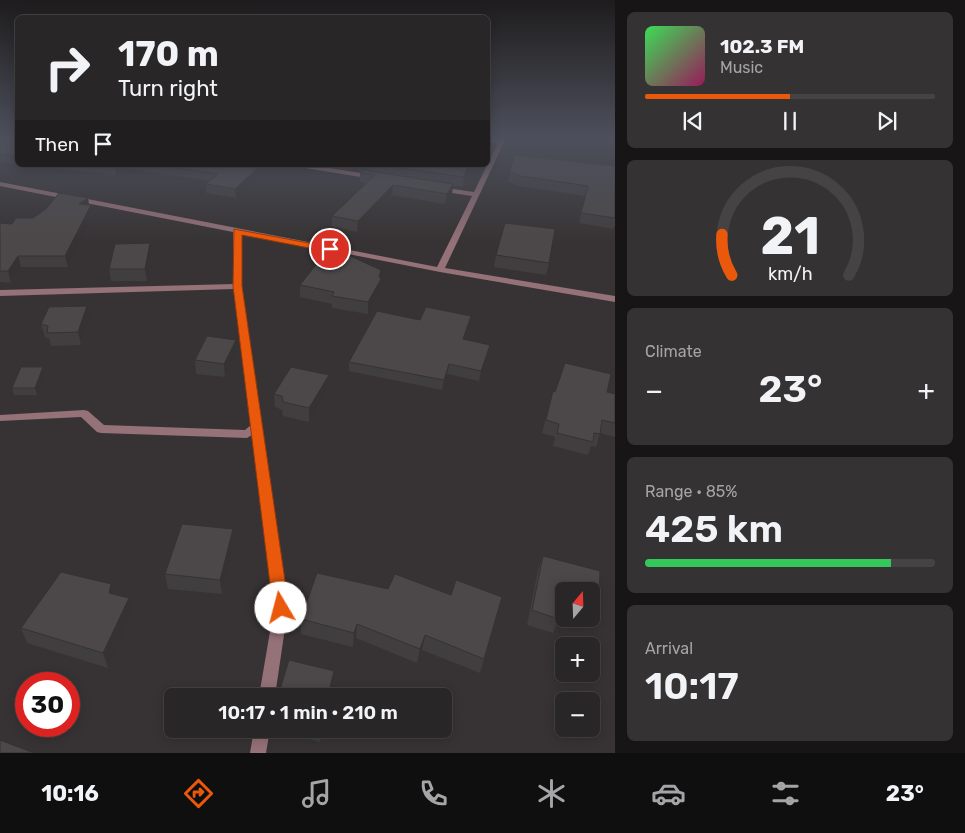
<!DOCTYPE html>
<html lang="en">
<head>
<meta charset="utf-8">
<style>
	:root { --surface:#292627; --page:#353233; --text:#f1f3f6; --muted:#a5a5a7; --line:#454344; --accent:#ea580c }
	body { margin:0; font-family:Rubik,sans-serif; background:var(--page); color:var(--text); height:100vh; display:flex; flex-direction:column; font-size:19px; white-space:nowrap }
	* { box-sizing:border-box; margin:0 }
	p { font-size:16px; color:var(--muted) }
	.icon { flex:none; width:28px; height:28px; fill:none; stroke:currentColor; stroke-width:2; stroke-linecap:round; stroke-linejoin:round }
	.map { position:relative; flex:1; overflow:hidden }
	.details { display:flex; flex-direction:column; gap:12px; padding:12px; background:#171515; width:350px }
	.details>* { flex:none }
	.guide { position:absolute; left:15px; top:15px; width:475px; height:152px; border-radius:8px; box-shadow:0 2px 12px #0003,0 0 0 1px var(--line); background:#292627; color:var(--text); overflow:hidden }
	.needle { width:32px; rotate:19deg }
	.buttons { position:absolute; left:555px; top:582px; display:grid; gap:10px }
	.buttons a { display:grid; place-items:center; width:45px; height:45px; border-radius:8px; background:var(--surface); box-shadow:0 2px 12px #0003,0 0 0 1px var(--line); font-size:25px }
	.speed { position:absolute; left:15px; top:672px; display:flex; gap:10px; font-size:25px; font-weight:700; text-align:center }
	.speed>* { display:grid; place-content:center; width:65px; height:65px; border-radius:50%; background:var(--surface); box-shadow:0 2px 12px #0003,0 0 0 1px var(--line); line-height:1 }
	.speed .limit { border:8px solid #d22; background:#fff; color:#111 }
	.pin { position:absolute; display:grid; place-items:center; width:42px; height:42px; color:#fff; margin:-21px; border:2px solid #fff; border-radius:50%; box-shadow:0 1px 5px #0007 }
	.me { position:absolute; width:55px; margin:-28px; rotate:352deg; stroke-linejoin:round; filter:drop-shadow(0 0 4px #0008) }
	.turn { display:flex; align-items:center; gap:18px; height:105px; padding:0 20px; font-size:22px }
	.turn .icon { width:65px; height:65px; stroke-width:2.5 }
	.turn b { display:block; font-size:35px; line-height:42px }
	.then { display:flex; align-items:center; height:48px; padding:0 20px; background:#0003; gap:10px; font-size:19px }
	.big { font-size:38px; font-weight:600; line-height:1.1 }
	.details .tile { flex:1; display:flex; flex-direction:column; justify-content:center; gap:8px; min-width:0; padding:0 18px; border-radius:8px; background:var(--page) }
	.details .dial { align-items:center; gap:0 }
	.dial svg { height:130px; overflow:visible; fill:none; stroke:var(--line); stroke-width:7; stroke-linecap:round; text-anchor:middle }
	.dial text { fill:var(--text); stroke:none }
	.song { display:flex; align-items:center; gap:15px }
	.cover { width:60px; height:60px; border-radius:8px; background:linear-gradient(135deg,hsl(130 70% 55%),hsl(330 70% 35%)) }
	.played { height:5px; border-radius:2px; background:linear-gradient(90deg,var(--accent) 50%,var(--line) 50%) }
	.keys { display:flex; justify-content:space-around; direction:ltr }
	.heat { display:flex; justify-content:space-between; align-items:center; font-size:28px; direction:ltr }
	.charge { height:8px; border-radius:4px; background:linear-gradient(90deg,#34c759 85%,var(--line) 0) }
	.trip { position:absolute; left:164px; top:688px; width:288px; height:50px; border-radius:8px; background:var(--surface); box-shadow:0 2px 12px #0003,0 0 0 1px var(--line); font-weight:600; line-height:50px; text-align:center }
	.dock { display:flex; height:80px; justify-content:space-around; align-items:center; background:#100f10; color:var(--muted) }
	.dock .icon { width:35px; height:35px }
	.dock .current { color:var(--accent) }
	.dock b { font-size:22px; color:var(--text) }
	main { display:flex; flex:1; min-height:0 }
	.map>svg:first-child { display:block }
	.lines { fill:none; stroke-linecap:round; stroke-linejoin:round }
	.minor { fill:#957178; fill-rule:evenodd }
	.wall { fill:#413e3f }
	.shaded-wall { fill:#353233 }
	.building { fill:#4c4849; stroke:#353233 }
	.route { fill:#ea580c; stroke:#983908 }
</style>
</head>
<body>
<main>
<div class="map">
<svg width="615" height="753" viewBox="0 0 615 753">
	<rect width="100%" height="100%" fill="#373334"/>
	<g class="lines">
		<path class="minor" d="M488,138l11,2 1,-2h6l-61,130 170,28v6l-175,-30 -199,-39 1,53 46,322 -13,88h-16l15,-88 -22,-173 -5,3 -146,-5 -4,-1 -16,-15 -81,4v-6l84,-5 4,1 16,14 141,5 6,-5 -17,-136 -234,7v-6l234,-6 -1,-52 -233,-46v-4l437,85 35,-71 -33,-5 -3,-2 3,-2 35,5 24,-49 -10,-1z
			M296,165h14l63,10 3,2 -3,2 -74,-12z
			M254,729h16l-4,24h-16z"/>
	</g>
	<path class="wall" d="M0,138h18v26l-18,-2z
		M28,165h243l-35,33 -30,-5v-9l3,-3 -83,-13 -10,7z
		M369,165h101l-7,22 -10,-1 -1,8 -7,10 -53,-9 -35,37 -25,-6v-10l34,-32 -6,-2v-10l8,-1z
		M615,166v60l-2,3 -34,-6 6,-27 -66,-10 -11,-4 2,-10z
		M88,198l1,7h2l2,10 -25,52h-47l-10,16 -11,-1v-59l12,1 21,-6z
		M152,255l-5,26h-36l-2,-12z
		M496,255l53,8 -3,12 -52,-8z
		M381,270l-1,21 -12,23 -36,-6v-4l-32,-7v-12z
		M471,316l-1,9 -5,14 25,6 -2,9 -9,27 -32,-7 -5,16 -93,-19v-9l71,-42z
		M90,318l-9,27 -30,1 -2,-8 -4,-1 -4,-13z
		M236,340v13l-11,24 -29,-3 -1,-14z
		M43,367l2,6 -8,22h-23l-2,-7z
		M329,375v13l-20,34 -26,-6 -1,-6 -7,-3 -1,-13z
		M553,391l54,1 8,2v43l-15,-4 -4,14 -5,-1 -3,9 -35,-9 2,-9 -13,-4z
		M233,529l1,15 -12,50 -54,-5 -3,-15z
		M543,556l56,38 -6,15 -2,-1v-17h-27v11h-3l-3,17 -5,14 -26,-8 11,-55z
		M388,589l63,6 47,17 -18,61 -58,-23 -5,13 -61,-25 -3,9 -52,-13v-15z
		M113,594l20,18 -25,56 -81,-25 -6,-15z
		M273,729h50l-3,13z"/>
	<path class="shaded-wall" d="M117,165h9v3l-10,7 -1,-9z
		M261,165h10l-35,33 -1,-9z
		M468,165h2l-7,22 1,-10z
		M453,184l-1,10 -7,10 2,-10z
		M393,185l-1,10 -35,37 1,-11z
		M88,198l1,11 -10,-5z
		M91,205l2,10 -25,52 -3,-11z
		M150,243l2,12 -5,26 -2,-12z
		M18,256l3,11 -10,16 -3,-12z
		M381,270l-1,21 -12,23v-12z
		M87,306l3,12 -9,27 -3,-13z
		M471,316l-1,9 -9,23 2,-9z
		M236,340v13l-11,24 -1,-13z
		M490,345l-2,9 -9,27 2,-10z
		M449,364l-2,10 -5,16 2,-10z
		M43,367l2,6 -8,22 -2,-7z
		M329,375v13l-20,34v-14z
		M233,529l1,15 -12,50 -2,-14z
		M111,584l3,14 -5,-5z
		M129,598l4,14 -25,56 -5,-15z
		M357,624l-1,14 -3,9 1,-14z
		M425,635l-3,15 -5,13 3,-14z
		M334,671v15l-3,10h-3z
		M320,729h3l-3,13z"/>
	<path class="building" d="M0,138h18v18l-18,-2z
		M514,155l101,11v52l-34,-5 7,-27 -67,-10 -11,-4z
		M102,165h15l-2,1z
		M160,165h101l-26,24 -29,-5 12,-10z
		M381,165h87l-4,12z
		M363,170l90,14 -6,10 -54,-9 -35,36 -26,-5 43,-41 -15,-3z
		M59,193l29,5 -9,6 12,1 -26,51h-47l-10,15h-8v-48l12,1 4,-6h17l13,-9z
		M505,223l50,6 -6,34 -53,-8z
		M150,243l-5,26h-36l6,-25z
		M330,247l51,23 -2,7 2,2 -13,23 -36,-6 2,-4 -34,-7z
		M87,306l-9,26 -31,1 1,-7 -7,-2 8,-17z
		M426,307l45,9 -8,23 27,6 -9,26 -32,-7 -5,16 -95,-18 28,-51 43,9z
		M207,336l29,4 -12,24 -29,-4z
		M565,363l46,11 -4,18 8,2v29l-13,-3 -2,14 -6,-1 -1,9 -36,-9 2,-9 -13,-4 7,-29 2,1z
		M21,367h22l-8,21h-23z
		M291,367l38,8 -20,33 -26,-6 -1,-6 -8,-2z
		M182,524l51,5 -13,51 -55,-6z
		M543,556l57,15 -1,23 -8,-2v-1h-5l-23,-4 -5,32 -26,-9z
		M61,572l50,12 -2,9 20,5 -26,55 -82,-25z
		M317,573l71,16 7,-15 56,21 5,-15 46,17 -18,62 -59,-24 -5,14 -63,-25 -3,9 -53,-14z
		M289,660l45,11 -6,25h-50z
		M0,740l34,13h-34z"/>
	<linearGradient id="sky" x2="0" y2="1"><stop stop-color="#1e1c1d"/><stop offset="0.57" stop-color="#4d505c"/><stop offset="1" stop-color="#4d505c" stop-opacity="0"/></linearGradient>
	<rect width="615" height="243" fill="url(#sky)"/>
	<path class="route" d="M234,229l96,18 4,2 -4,3 -88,-17v51l47,322 -2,5 -6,2 -6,-2 -2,-5 -40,-322z"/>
</svg>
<div class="buttons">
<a><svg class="needle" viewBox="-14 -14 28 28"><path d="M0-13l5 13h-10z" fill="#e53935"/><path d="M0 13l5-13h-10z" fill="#a5a5a7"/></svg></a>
<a>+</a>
<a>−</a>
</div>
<div class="speed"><div class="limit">30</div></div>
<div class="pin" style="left:330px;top:249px;background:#d93025"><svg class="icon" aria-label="arrive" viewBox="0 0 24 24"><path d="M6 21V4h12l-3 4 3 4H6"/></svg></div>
<svg class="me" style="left:281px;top:608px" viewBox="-20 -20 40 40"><circle r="19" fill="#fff"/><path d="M0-13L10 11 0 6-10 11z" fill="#ea580c"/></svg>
<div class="trip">10:17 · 1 min · 210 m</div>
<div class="guide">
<div class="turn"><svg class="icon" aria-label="right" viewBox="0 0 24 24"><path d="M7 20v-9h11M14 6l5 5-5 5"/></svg><div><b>170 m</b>Turn right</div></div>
<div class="then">Then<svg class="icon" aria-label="arrive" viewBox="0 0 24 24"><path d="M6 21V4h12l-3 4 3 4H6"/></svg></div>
</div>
</div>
<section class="details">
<div class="tile">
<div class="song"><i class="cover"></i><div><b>102.3 FM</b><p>Music</p></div></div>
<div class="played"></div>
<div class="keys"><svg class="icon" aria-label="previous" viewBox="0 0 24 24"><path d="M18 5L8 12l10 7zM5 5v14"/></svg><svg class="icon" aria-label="pause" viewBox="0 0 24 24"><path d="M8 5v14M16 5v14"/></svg><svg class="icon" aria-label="next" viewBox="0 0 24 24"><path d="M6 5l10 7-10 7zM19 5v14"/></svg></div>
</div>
<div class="tile dial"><svg viewBox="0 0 100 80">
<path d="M14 69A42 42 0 1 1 86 69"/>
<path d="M14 69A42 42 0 0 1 8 44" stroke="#ea580c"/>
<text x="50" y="56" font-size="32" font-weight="700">21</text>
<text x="50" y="72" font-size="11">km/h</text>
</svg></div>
<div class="tile"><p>Climate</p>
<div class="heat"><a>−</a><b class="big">23°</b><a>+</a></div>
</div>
<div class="tile"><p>Range · 85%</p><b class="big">425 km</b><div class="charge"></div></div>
<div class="tile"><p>Arrival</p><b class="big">10:17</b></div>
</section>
</main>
<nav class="dock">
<b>10:16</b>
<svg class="icon current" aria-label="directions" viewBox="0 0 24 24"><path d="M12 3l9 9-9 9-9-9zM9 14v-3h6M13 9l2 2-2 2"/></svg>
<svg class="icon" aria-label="music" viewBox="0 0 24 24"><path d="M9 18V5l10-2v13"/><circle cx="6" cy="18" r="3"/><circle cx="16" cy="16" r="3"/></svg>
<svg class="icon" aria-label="phone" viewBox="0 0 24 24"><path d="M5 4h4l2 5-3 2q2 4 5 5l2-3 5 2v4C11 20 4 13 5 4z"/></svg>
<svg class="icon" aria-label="climate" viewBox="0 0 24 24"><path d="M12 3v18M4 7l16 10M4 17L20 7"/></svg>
<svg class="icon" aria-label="car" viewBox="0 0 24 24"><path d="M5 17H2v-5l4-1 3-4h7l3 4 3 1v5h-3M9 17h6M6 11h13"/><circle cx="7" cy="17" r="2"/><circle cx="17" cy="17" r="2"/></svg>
<svg class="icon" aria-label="filters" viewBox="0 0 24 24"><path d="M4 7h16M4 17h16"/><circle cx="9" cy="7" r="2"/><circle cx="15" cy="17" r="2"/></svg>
<b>23°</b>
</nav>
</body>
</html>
